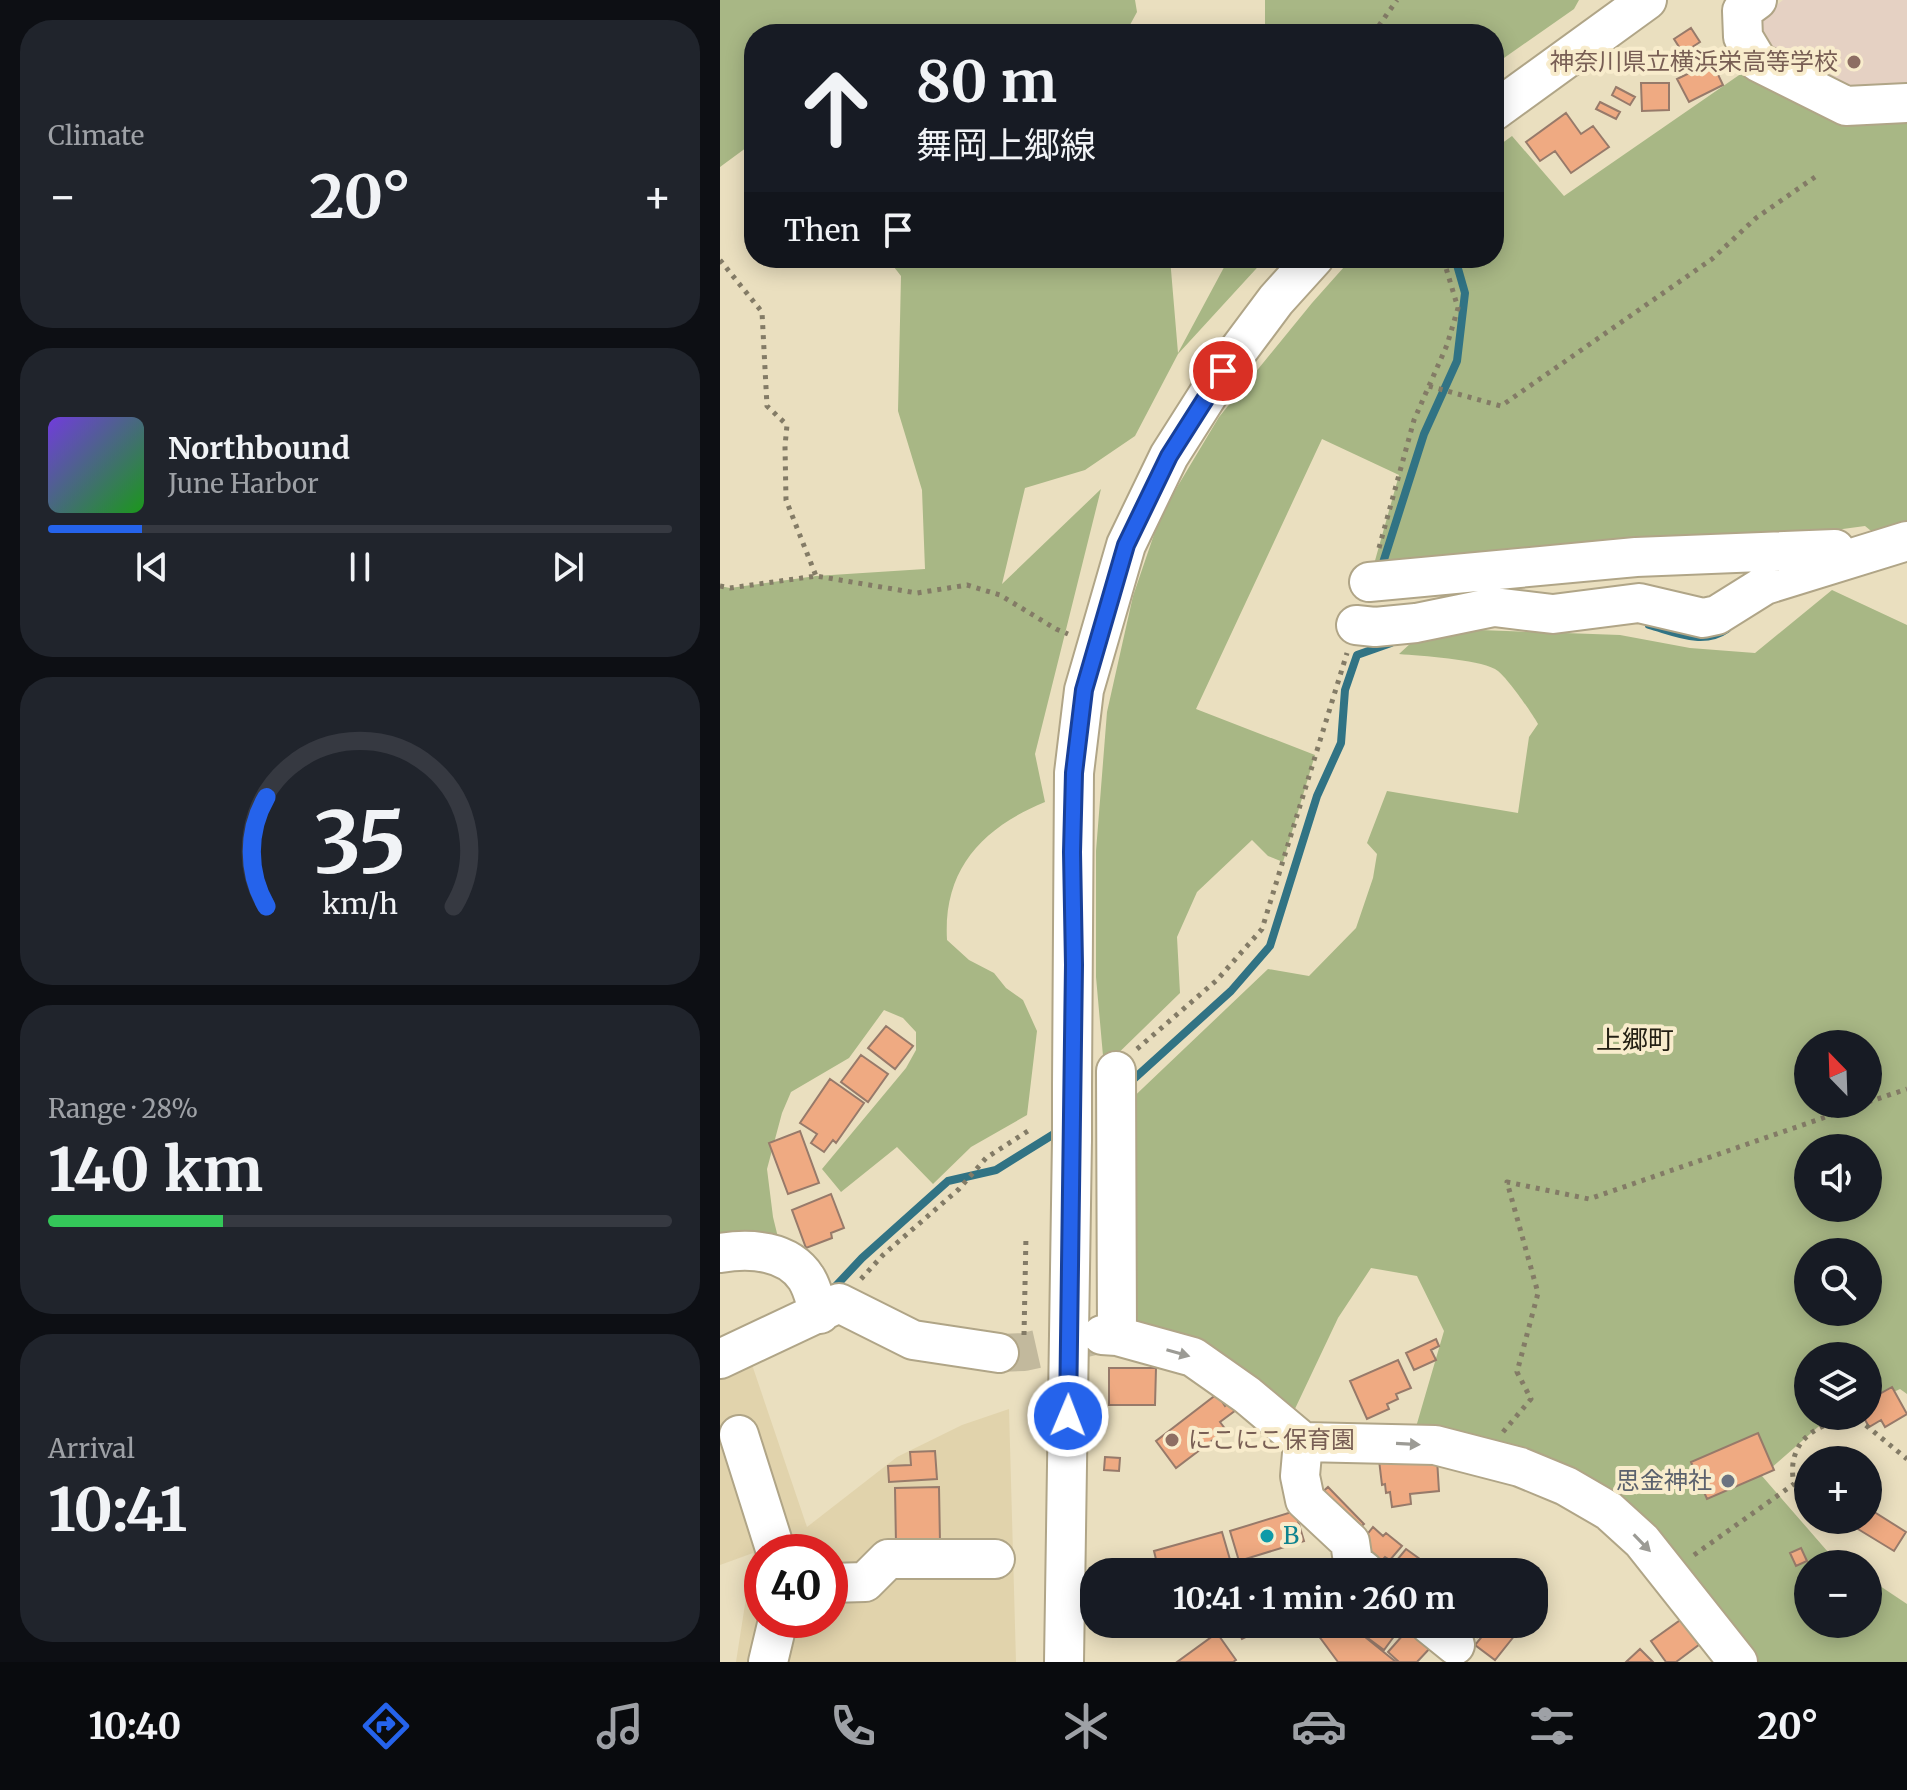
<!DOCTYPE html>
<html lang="en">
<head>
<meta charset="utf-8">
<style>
	:root { --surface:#171b24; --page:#20242c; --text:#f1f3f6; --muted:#9ea1a6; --line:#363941; --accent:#2563eb }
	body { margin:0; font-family:Merriweather,"Noto Sans JP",serif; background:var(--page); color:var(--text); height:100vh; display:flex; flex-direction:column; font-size:30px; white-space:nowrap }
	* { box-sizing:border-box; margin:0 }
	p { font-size:26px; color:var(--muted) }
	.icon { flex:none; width:44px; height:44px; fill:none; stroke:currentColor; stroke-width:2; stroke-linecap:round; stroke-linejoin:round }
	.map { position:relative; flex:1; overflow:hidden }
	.details { display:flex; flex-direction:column; gap:20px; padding:20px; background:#0d0f14; width:720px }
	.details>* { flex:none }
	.hud { position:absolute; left:24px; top:24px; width:760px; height:244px; border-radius:32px; box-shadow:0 4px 20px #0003; background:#171b24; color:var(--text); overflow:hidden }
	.needle { width:52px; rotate:337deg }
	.buttons { position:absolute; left:1074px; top:1030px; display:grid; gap:16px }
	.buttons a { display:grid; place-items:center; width:88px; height:88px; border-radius:50%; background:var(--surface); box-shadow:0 4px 20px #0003; font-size:40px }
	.speed { position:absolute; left:24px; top:1534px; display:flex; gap:16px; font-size:40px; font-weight:700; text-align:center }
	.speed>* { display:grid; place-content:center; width:104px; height:104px; border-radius:50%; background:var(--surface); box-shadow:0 4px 20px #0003; line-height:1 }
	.speed .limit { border:12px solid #d22; background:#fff; color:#111 }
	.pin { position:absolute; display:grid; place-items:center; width:68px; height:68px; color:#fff; margin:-34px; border:4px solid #fff; border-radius:50%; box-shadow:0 2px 8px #0007 }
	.me { position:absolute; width:88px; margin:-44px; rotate:1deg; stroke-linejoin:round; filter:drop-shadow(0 0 6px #0008) }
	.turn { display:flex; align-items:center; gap:28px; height:168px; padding:0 40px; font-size:36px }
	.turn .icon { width:104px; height:104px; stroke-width:2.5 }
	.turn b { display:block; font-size:56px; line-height:68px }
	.then { display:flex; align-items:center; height:76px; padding:0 40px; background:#0003; gap:16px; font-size:30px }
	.big { font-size:60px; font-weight:700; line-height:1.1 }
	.details .card { flex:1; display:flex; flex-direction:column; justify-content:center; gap:12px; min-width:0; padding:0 28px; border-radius:32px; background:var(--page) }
	.details .dial { align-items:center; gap:0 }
	.dial svg { height:208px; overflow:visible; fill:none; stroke:var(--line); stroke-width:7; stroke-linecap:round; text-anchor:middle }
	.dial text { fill:var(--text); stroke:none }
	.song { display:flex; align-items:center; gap:24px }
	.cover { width:96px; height:96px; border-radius:12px; background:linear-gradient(135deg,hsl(260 70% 55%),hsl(120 70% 35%)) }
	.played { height:8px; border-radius:4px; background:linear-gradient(90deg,var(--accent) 15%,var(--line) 15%) }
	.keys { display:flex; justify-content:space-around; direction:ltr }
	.heat { display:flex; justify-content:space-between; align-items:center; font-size:44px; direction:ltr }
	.charge { height:12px; border-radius:6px; background:linear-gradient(90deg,#34c759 28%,var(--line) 0) }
	.trip { position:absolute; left:360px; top:1558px; width:468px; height:80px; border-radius:32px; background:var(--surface); box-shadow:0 4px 20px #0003; font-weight:700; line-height:80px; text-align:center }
	.dock { display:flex; height:128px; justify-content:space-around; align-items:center; background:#090b0e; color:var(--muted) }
	.dock .icon { width:56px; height:56px }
	.dock .current { color:var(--accent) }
	.dock b { font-size:36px; color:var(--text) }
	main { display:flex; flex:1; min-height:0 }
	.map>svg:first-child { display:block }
	.built { fill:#e1d3ac; fill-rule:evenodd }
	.education { fill:#e5d1c3 }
	.green { fill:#a8b785; fill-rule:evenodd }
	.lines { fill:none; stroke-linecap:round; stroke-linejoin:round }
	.stream { stroke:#317384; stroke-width:8 }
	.building { fill:#efaa82; stroke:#977a6a; stroke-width:2 }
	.minor-tunnel { stroke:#c2b99d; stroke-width:38; stroke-dasharray:38 19; stroke-linecap:butt }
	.minor-casing { stroke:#b0a587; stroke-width:42 }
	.path { stroke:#837b66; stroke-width:5; stroke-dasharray:4 6; stroke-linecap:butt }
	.minor { stroke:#fff; stroke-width:38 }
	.minor-bridge-casing { stroke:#b0a587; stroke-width:42; stroke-linecap:butt }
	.minor-bridge { stroke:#fff; stroke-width:38 }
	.oneway { fill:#9c9b95 }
	.route-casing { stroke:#184099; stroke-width:20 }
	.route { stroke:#2563eb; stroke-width:14 }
	.education-dot { fill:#8d6e63; stroke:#f8eccc; stroke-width:3 }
	.worship-dot { fill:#6b7280; stroke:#f8eccc; stroke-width:3 }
	.culture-dot { fill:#0f9aa8; stroke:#f8eccc; stroke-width:3 }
	.labels { text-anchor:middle; stroke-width:8; stroke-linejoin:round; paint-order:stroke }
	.education-label { font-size:24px; fill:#785e54; stroke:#f8eccc; text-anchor:end }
	.worship-label { font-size:24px; fill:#5b616d; stroke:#f8eccc; text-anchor:end }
	.culture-label { font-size:24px; fill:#0d838f; stroke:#f8eccc; text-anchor:start }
	.neighbourhood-label { font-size:26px; fill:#242014; stroke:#f8eccc }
</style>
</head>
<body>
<main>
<section class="details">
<div class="card"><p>Climate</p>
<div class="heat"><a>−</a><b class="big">20°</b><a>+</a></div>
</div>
<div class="card">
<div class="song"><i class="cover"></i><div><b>Northbound</b><p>June Harbor</p></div></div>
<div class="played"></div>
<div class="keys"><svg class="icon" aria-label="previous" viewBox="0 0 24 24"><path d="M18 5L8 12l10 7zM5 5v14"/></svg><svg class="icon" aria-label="pause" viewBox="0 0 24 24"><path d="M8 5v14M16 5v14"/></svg><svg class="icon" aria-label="next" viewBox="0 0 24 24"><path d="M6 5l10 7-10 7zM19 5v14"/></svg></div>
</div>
<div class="card dial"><svg viewBox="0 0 100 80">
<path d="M14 69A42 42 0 1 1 86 69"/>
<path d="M14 69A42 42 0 0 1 14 27" stroke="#2563eb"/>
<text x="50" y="56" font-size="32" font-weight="700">35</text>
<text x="50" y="72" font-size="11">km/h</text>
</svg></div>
<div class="card"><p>Range · 28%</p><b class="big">140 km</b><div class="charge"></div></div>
<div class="card"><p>Arrival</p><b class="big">10:41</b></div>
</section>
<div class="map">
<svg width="1187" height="1662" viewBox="0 0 1187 1662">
	<rect width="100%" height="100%" fill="#eadfbf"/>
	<path class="built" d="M26,1347l61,180 90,-70 65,-32 47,-16 7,253h-280l17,-109 -33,12v-206zM42,1552h68v68h-68z"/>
	<path class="education" d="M1063,0h124v84l-56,2 -93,-47 5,-23z"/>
	<path class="green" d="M0,0h415l2,12 -12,22h-371v108l-34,25z
		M545,0h314l-5,9 -80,56v-31h-229z
		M1038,62l149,41v457l-42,-34 -229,31 -267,25 30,-107 -77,-36 -126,270 119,46 -32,107 -15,-6 -16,-16 -55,52 -20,45 3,56 -76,74 -8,-90v-126l11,-139 26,-116 28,-82 58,-97 93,-114 40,-45h142v-109l18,-13 52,60z
		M167,258h283l8,95 51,-95h37l-88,96 -43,82 -50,34 -60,18 -23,96 99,-95 -66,265 10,48c-63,26 -102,67 -98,138l22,20 25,13 12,15 17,12 14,31 -10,84 -56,32 -38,37 -36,-37 -56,45 -19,-23 84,-101 10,-18v-18l-13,-14 -19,-8 -35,48 -58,34 -9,21 -15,56 6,48 12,49 -7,2 -58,1v-683l10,2 86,-12 109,-7 -3,-79 -24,-79 3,-135z
		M1112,590l75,35v769l-7,-5 -32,15v-48h-60v60h33l-23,11 -56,49 66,76 19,12h-39v60h60v-46l39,26v58h-165l-93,-136 -233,-99 28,-96 -27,-55 -46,-8 -33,50 -45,95 -16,-6 -63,-58 -78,-21 -13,-221 145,-138 41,7 47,-48 17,-50 4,-24 -10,-11 20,-52 131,22 11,-76 9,-13c-7,-12 -32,-49 -43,-55 -19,-10 -73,-13 -96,-15l13,-12 68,-12 140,5 70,13 65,5zM1088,1044h60v60h-60zM1088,1148h60v60h-60zM1088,1252h60v60h-60z"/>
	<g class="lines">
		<path class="stream" d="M661,569l43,-135 33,-73 8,-68 -10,-35
			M929,625c26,7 54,21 78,4
			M406,1086l105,-95 39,-45 47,-150 24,-53 4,-53 12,-35 34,-12
			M112,1290l30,-32 86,-77 48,-11 66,-41"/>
	</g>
	<path class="building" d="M971,28l9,14 -17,11 -9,-14z
		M992,62l11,23 -34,17 -12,-23z
		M921,83h28v27l-27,1z
		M896,87l19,10 -5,8 -18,-10z
		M880,102l20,10 -4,7 -20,-10z
		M846,113l15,21 12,-8 16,21 -38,26 -16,-22 -15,10 -14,-19z
		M166,1026l27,20 -18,23 -27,-21z
		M141,1055l27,19 -20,28 -27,-20z
		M110,1079l34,24 -28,40 -3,-3 -9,12 -13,-9 6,-9 -17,-11z
		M80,1131l19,52 -31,11 -19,-51z
		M111,1194l13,34 -13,5 1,5 -26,10 -14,-38z
		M716,1339l3,7 -8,4 5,10 -22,10 -8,-17z
		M678,1360l13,28 -15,6 2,5 -11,5 2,5 -22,10 -17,-38z
		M389,1368h47l-1,37h-46z
		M1172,1387l15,27 -22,13 -4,-7 -12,7 -6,-11h5v-5l5,-4 -4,-7z
		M497,1394l8,12 5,-4 6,8 -16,12 6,8 -50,38 -20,-27z
		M1038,1433l16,37 -67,29 -16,-37z
		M215,1451l2,28 -48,3 -1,-16 23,-1 -1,-13z
		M385,1457l15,1 -1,13 -15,-1z
		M717,1459l2,32 -29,3 1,10 -19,3 -2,-15 -4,1 -1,-9 -3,1 -3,-25z
		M219,1487l1,56 -44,1 -1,-56z
		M608,1487l36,37 -9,8 -37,-36z
		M1148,1508l38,24 -12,19 -41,-25 4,-6h11z
		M575,1511l9,30 -65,20 -9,-30z
		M653,1527l10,9 3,-3 16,13 -12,14 -5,-3 -9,10 -11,-15 -3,-11z
		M502,1532l9,31 -32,9h-40l-5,-21z
		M1081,1548l6,13 -11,5 -6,-13z
		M686,1549l18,13 -8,10h-29z
		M966,1616l18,25 -28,21h-10l-15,-21z
		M515,1624h37l-30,15z
		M590,1624h39l47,38h-58z
		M648,1624h28l-6,7 5,4 -11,15 -23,-17z
		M741,1624h26l-10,13z
		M772,1624h20l7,6 -24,30 -20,-15z
		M690,1627l21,20 -14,15h-18l-11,-10z
		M497,1633l19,27 -3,2h-56z
		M920,1649l13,13h-27z"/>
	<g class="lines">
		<path class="minor-tunnel" d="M279,1353l25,-1 75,-17"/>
		<g class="minor-casing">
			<path id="minor" d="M1037,0l-15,11 1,26 15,25 88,44 61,-3
				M774,111l153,-111
				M649,582l267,-25 199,-8
				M636,625l19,2 41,-4 78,-16 59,7 86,-11 64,15 14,-3 48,-30 142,-44
				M396,1071l1,265
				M352,1086l2,-313 10,-83 42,-145 43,-89 54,-85 53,-71 38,-42
				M0,1253c30,-5 68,-3 86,25 7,10 9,25 14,36
				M382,1335l15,1 76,21 54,38 56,47 132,3 85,22 46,19 43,25 33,30 96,121
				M0,1359l119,-56 74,37 86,13
				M19,1435l37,117
				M583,1442l-3,34 5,24 45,42 3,20 12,10
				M110,1583l35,-1 23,-23h107
				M709,1624l26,21
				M48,1662l10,-42
				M344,1662l8,-523"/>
		</g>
		<path class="path" d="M653,34l24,-34
			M0,260l42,52 5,94 20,19 -2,21 1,54 30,76
			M709,386l72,20 211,-147 44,-41 59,-41
			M659,548l35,-128 33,-75 11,-37 -15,-50
			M0,586l10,2 86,-12 101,17 50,-8 33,10 56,34 12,5
			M417,1049l80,-69 45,-51 85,-276
			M1148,1102l39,-13
			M141,1279l22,-24 76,-66 27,-31 45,-29
			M304,1335l2,-100
			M783,1432l28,-33 -14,-27 21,-79 -31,-111 82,17 274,-95
			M974,1555l100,-71c-9,-44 25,-63 63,-66l50,41"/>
		<use href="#minor" class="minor"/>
		<g class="minor-bridge-casing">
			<path id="minor-bridge" d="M352,1086v53"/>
		</g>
		<use href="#minor-bridge" class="minor-bridge"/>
	</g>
	<defs><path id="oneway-solid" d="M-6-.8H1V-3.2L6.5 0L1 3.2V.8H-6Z" transform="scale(2)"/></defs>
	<g class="oneway">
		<use href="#oneway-solid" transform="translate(458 1353) rotate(16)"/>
		<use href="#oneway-solid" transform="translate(688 1444) rotate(3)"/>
		<use href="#oneway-solid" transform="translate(922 1543) rotate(46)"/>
	</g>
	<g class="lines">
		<g class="route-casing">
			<path id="route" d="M348,1416l6,-451 -2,-113 2,-79 10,-83 42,-145 43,-89 54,-85"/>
		</g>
		<use href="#route" class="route"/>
	</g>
	<g class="education-dot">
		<circle cx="1134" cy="62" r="8"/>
		<circle cx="452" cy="1440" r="8"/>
	</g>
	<circle class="worship-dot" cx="1008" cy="1481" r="8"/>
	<circle class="culture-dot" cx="547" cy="1536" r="8"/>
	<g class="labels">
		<g class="education-label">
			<text x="1118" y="70">神奈川県立横浜栄高等学校</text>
			<text x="468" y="1448" text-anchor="start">にこにこ保育園</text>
		</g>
		<g class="worship-label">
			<text x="992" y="1489">思金神社</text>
		</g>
		<g class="culture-label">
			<text x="563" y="1544">B</text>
		</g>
		<g class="neighbourhood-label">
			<text x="915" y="1049">上郷町</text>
		</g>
	</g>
</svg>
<div class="buttons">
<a><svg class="needle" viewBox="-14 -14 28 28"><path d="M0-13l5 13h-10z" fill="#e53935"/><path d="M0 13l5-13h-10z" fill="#9ea1a6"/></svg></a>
<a><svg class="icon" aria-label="sound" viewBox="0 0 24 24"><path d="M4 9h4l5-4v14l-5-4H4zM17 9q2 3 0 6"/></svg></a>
<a><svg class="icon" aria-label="search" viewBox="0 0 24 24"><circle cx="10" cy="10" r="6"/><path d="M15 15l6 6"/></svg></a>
<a><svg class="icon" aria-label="layers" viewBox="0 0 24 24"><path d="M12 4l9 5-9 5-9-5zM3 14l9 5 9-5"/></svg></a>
<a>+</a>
<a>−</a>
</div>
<div class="speed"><div class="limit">40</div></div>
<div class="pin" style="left:503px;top:371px;background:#d93025"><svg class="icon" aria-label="arrive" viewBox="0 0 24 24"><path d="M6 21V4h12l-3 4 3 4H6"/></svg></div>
<svg class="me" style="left:348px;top:1416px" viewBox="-20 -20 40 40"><circle r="17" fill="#2563eb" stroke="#fff" stroke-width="3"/><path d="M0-11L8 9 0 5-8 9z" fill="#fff"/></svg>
<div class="trip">10:41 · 1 min · 260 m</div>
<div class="hud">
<div class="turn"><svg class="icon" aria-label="ahead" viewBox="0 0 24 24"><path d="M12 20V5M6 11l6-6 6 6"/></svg><div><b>80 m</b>舞岡上郷線</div></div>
<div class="then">Then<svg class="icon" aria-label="arrive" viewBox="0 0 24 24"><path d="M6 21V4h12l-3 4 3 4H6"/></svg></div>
</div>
</div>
</main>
<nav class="dock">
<b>10:40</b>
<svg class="icon current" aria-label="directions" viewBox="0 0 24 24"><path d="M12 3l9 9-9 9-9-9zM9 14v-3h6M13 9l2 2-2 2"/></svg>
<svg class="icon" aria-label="music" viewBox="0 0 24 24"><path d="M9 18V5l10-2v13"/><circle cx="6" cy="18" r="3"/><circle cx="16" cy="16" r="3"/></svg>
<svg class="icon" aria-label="phone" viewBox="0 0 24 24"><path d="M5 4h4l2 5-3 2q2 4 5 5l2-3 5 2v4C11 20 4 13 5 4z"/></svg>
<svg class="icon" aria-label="climate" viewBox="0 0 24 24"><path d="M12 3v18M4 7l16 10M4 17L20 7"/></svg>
<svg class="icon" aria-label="car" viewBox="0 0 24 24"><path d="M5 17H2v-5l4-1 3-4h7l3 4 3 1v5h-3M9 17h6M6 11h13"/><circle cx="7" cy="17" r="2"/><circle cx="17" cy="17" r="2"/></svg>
<svg class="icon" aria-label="filters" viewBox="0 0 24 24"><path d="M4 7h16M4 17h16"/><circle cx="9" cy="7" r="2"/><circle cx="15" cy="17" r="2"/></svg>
<b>20°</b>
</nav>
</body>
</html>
